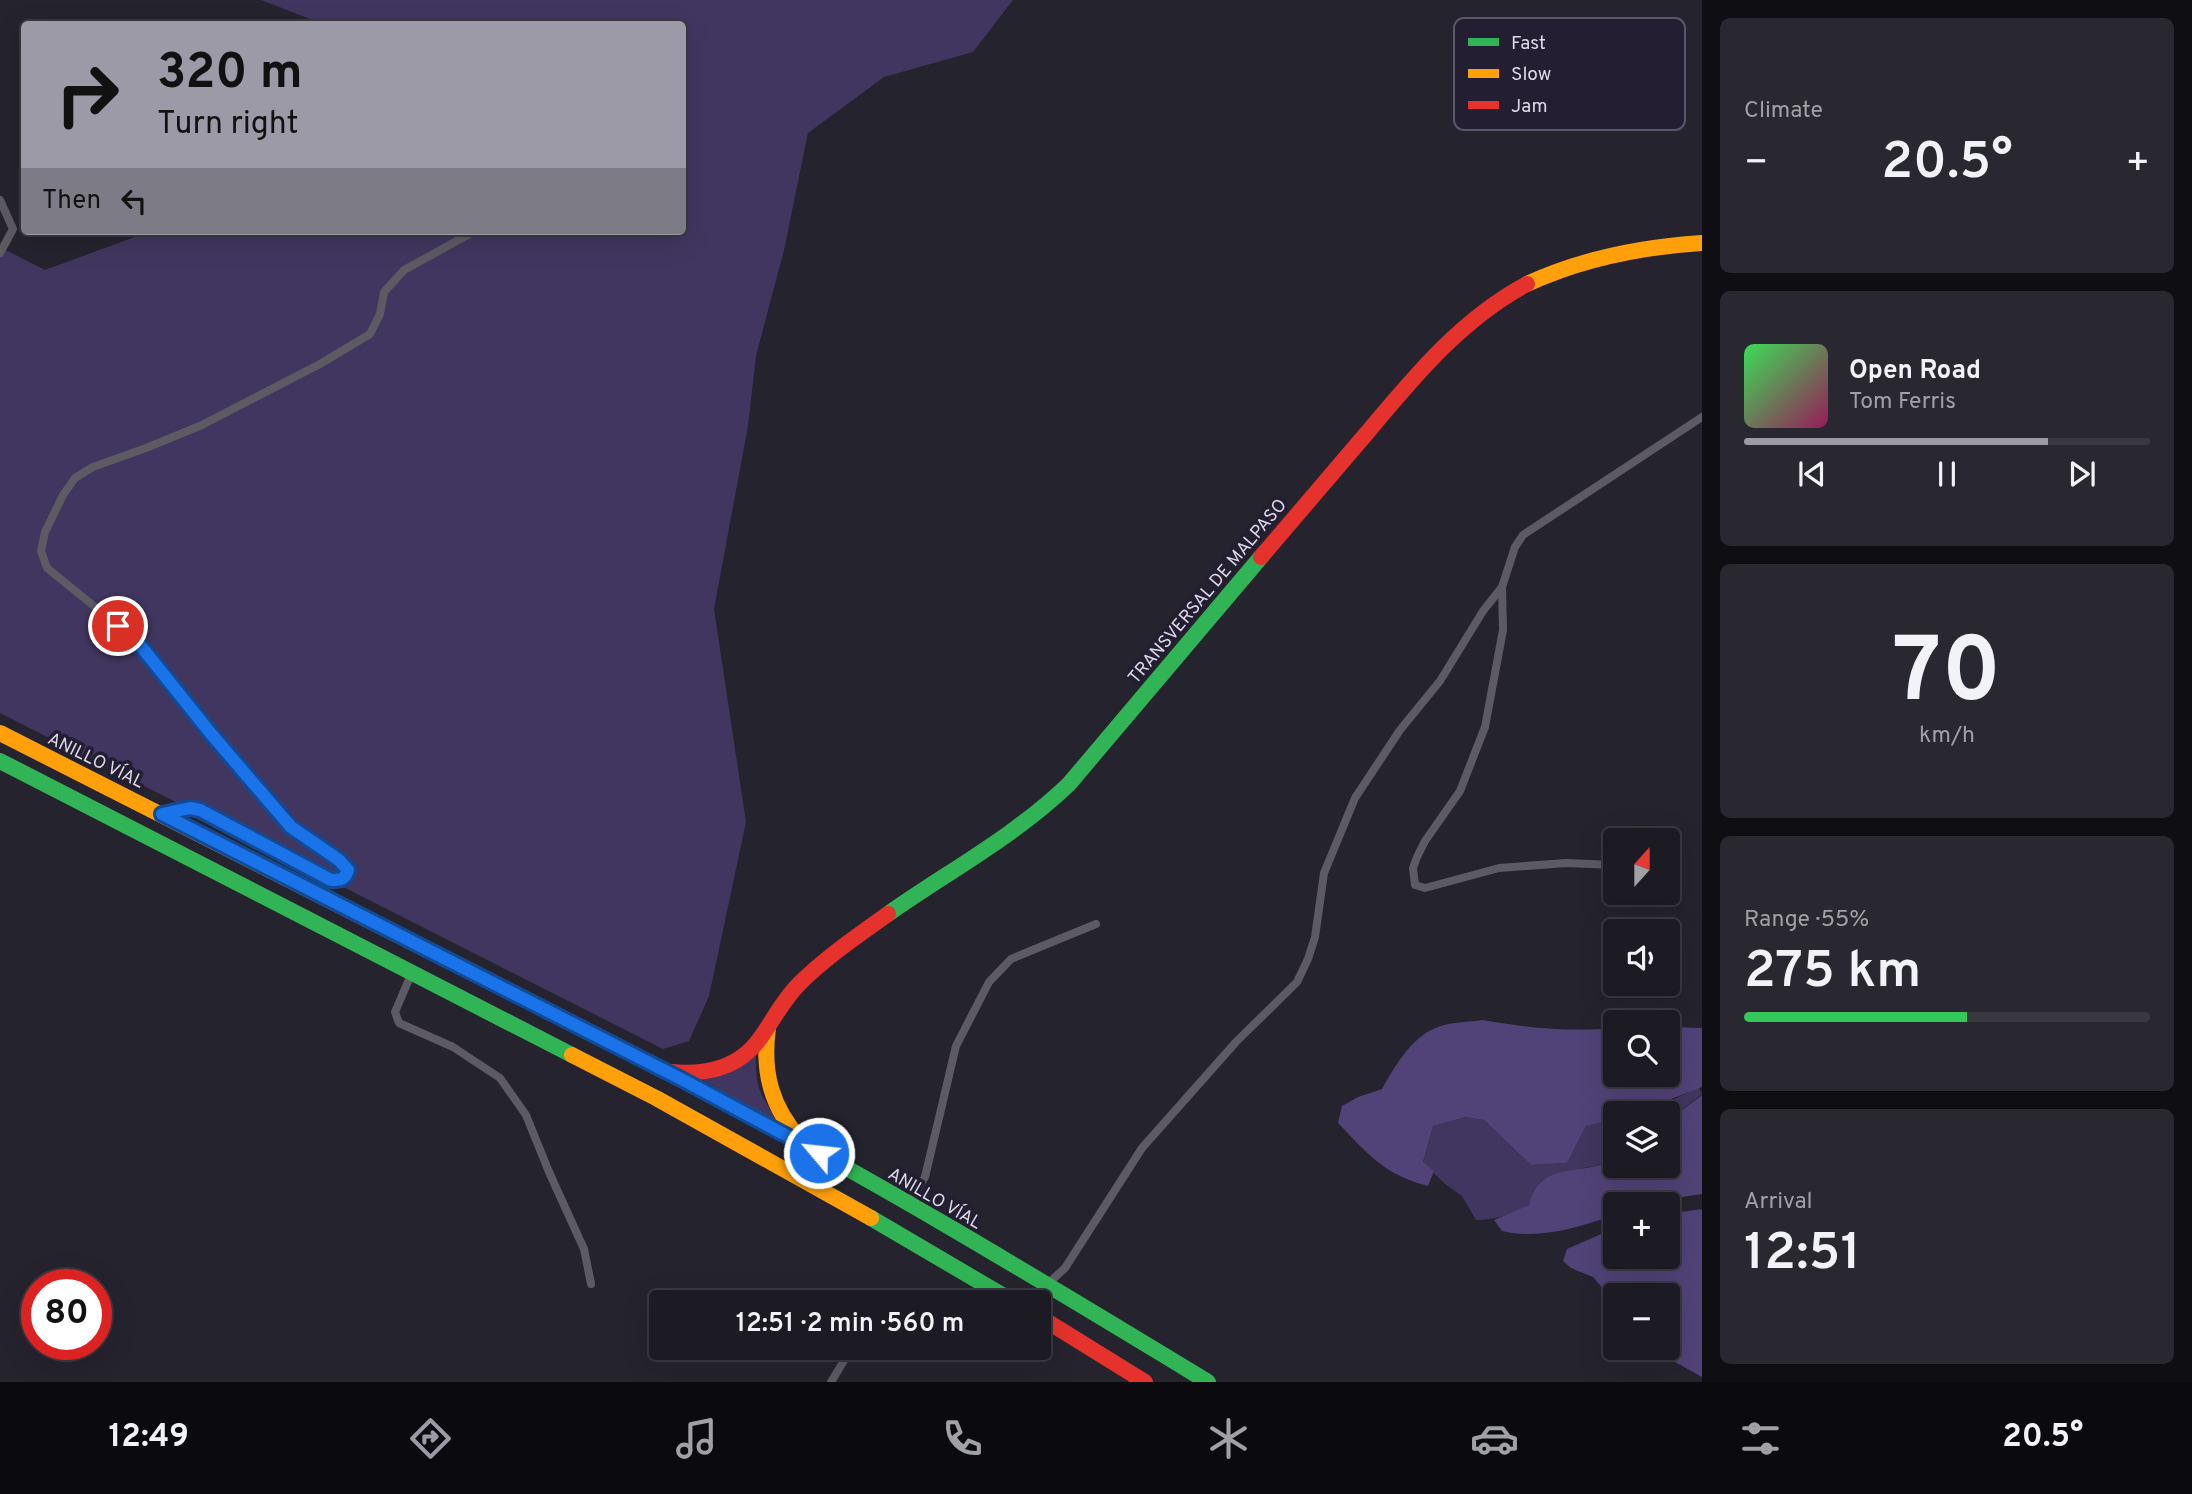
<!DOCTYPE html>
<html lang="en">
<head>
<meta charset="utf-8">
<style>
	:root { --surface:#1c1a22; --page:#29272f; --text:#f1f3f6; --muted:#a0a1a5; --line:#3a3840; --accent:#9d9aa7 }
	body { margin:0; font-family:Overpass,sans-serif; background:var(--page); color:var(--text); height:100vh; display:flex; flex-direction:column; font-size:26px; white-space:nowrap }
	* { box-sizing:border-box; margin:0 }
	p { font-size:23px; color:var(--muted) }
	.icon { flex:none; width:38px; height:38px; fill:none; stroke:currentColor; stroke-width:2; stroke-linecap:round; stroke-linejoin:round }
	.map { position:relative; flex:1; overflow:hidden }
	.side { display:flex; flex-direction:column; gap:18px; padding:18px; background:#0f0e13; width:490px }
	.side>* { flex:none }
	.guide { position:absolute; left:21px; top:21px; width:665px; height:214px; border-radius:7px; box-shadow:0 7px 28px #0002,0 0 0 2px var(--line); background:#9d9aa7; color:#111; overflow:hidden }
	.needle { width:46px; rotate:21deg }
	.controls { position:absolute; left:1603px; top:828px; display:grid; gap:14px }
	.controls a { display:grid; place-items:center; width:77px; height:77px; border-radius:7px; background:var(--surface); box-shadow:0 7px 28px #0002,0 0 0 2px var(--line); font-size:35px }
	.speed { position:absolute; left:21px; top:1269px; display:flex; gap:14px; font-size:35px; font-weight:700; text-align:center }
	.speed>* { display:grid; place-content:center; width:91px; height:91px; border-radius:50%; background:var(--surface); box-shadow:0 7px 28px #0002,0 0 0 2px var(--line); line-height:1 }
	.speed .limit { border:10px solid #d22; background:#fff; color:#111 }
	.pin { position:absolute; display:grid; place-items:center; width:60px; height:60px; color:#fff; margin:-30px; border:4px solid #fff; border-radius:50%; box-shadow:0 2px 7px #0007 }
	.me { position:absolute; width:77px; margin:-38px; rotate:298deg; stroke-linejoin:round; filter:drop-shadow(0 0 5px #0008) }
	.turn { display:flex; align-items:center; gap:24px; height:147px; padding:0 21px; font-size:32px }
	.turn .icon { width:91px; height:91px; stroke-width:2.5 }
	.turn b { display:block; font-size:49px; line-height:60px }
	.then { display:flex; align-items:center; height:66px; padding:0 21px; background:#0003; gap:14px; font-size:26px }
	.big { font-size:52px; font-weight:600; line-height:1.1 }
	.side .card { flex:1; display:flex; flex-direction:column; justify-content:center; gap:10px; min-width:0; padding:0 24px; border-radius:10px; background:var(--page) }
	.side .dial { align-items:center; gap:0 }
	.dial b { font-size:91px; line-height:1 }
	.song { display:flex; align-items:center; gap:21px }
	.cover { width:84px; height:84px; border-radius:10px; background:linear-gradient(135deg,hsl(130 70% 55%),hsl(330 70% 35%)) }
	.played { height:7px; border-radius:4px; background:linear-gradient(90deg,var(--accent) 75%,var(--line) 75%) }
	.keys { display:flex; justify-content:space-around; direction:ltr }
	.heat { display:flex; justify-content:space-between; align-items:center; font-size:38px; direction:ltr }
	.charge { height:10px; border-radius:5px; background:linear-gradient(90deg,#34c759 55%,var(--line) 0) }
	.trip { position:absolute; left:649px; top:1290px; width:402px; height:70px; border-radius:7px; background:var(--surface); box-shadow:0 7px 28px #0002,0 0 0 2px var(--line); font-weight:600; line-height:70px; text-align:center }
	.menu { display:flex; height:112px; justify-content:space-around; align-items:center; background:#0b0a0e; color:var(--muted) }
	.menu .icon { width:49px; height:49px }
	.menu .active { color:var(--accent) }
	.menu b { font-size:32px; color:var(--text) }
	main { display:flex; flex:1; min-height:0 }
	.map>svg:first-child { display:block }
	.green { fill:#41365f }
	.forest { fill:#514377 }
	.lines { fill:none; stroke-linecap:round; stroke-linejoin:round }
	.lane { stroke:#5d5a64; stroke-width:8 }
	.fast { stroke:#30b455; stroke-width:16 }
	.slow { stroke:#ff9f0a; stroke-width:16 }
	.jam { stroke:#e5322d; stroke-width:16 }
	.route-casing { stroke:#114b97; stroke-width:18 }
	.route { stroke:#1a73e8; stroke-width:12 }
	.labels { text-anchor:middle; stroke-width:7; stroke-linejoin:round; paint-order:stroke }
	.street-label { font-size:18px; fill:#dddae8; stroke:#231e32 }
	.key { fill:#231e32; stroke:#5b5669; stroke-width:2 }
	.key-label { font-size:19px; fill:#dddae8 }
</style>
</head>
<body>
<main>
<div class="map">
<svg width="1702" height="1382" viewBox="0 0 1702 1382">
	<rect width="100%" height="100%" fill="#25232d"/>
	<path class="green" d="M261,0h752l-40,52 -89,25 -76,56 -24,117 -28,106 -8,70 -34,183 32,213 -37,174 -20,45 -26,8 -663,-336v-466l45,23 106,-39h531v-207h-359z
		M756,1056c-1,37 7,45 31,72l-86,-49z
		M1699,1087l3,7 -34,27v-8h-33l33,-11z
		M1466,1117l18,3 47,45 36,-2 19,-37 29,-7v37c-26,23 -75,0 -86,49 -18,9 -33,15 -53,15l-14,-24 -17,-12 -22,-21 10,-37z"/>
	<path class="forest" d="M1483,1020c44,8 87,12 132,8v46h53v-47l34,1v59l-67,26h-20v6l-29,7 -19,37 -36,2 -47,-45 -18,-3 -33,9 -10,36 11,9 -6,15c-45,-12 -59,-31 -90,-63l4,-17 16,-9 24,-8c13,-23 30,-53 56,-62 13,-5 31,-5 45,-7z
		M1702,1095v99l-20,3h-41l1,7h-27v11c-36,12 -75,25 -113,16l-8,-11 35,-15c12,-50 60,-25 86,-49v10h53v-45z
		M1702,1209v168l-52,-29h18v-53h-53v8l-22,-26 -22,-9 -8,-7 4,-12 48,-21v28h53v-38l13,-6z"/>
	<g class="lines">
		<path class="lane" d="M0,200l13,29 -13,24
			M1502,587l1,43 -18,97 -25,64 -35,50 -8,16 -4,11 2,17 10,3 74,-20 67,-5 49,2
			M175,812l15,-4 10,2 131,70c9,0 14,0 17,-10l-9,-10 -48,-33 -79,-92 -76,-95 -89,-72 -6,-17 4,-19 18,-37 12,-17 18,-11 53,-19 56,-23 118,-61 50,-30 10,-20 4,-22 20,-22 71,-39
			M410,977l-15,35 4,11 54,24 47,31 26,37 23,57 35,77 7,35
			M911,1200l14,-23 31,-131 33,-64 22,-23 85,-35
			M1052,1280l13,-12 77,-120 94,-106 61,-60 11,-23 7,-22 9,-64 31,-75 45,-68 40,-49 43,-70 19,-24 13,-40 8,-12 179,-118
			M831,1382l20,-33"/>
		<path class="fast" d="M0,761l572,294
			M888,914c61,-43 127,-78 181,-130l192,-227
			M681,1079c180,92 354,198 527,303
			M871,1218l143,84"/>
		<path class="slow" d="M1527,284c56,-26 114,-37 175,-41
			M0,733l449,228
			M768,1028c-6,44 3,79 33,112
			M572,1055l84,43 215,120"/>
		<path class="jam" d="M1261,557c35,-41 70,-82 105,-123 47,-56 95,-115 161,-150
			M449,961l232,118
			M671,1072c36,3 69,-4 90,-35 13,-18 22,-37 38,-53 26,-26 58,-48 89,-70
			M1040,1317l105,65"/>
	</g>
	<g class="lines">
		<g class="route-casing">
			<path id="route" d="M118,626l18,14 76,95 79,92 48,33 9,10c-3,10 -8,10 -17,10l-131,-70 -10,-2 -28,6 523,267 134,72"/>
		</g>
		<use href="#route" class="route"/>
	</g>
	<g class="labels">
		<g class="street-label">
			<text transform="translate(1207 591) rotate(-50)" y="6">TRANSVERSAL DE MALPASO</text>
			<text transform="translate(96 760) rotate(26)" y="6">ANILLO VÍAL</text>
			<text transform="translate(935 1198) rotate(30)" y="6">ANILLO VÍAL</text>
		</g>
	</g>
	<rect x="1454" y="18" width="231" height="112" rx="10" class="key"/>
	<rect x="1468" y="38" width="31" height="8" fill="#30b455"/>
	<rect x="1468" y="69" width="31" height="9" fill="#ff9f0a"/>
	<rect x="1468" y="101" width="31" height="8" fill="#e5322d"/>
	<g class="key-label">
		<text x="1511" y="49">Fast</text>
		<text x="1511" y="80">Slow</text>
		<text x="1511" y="112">Jam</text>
	</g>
</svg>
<div class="controls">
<a><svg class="needle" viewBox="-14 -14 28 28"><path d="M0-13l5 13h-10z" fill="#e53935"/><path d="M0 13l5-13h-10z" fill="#a0a1a5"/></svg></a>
<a><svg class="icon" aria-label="sound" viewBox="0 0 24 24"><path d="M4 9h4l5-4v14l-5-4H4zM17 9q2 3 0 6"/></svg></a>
<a><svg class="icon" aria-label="search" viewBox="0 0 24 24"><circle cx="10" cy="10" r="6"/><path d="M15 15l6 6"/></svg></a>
<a><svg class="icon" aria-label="layers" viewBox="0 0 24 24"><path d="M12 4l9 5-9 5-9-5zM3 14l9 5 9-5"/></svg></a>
<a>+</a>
<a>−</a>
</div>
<div class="speed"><div class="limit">80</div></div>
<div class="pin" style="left:118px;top:626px;background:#d93025"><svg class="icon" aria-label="arrive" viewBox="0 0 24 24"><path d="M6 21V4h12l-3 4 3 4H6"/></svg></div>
<svg class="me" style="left:819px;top:1153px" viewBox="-20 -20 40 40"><circle r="17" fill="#1a73e8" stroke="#fff" stroke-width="3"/><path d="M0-11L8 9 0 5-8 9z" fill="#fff"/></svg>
<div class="trip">12:51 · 2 min · 560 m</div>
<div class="guide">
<div class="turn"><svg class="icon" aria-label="right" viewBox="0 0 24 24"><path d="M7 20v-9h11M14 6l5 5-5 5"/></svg><div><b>320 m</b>Turn right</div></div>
<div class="then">Then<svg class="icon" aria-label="left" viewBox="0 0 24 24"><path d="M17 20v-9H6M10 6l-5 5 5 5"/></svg></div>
</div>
</div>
<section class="side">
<div class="card"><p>Climate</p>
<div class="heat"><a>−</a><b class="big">20.5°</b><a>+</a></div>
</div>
<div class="card">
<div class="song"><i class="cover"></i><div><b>Open Road</b><p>Tom Ferris</p></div></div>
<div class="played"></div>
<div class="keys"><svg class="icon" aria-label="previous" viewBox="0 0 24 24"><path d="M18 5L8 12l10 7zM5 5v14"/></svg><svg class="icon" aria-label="pause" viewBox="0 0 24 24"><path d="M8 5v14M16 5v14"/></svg><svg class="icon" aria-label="next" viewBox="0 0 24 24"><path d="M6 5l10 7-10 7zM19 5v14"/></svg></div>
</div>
<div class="card dial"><b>70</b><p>km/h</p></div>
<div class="card"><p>Range · 55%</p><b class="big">275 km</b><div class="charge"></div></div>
<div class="card"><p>Arrival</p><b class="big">12:51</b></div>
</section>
</main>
<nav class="menu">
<b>12:49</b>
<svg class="icon active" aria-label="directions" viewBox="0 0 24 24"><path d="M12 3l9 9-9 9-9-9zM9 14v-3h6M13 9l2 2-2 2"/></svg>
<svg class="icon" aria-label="music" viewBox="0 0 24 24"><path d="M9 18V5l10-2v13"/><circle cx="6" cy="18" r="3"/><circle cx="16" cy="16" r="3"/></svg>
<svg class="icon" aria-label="phone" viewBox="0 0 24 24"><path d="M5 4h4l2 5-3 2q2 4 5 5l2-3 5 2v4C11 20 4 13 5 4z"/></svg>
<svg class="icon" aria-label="climate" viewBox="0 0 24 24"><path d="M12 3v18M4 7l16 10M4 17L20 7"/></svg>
<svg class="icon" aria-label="car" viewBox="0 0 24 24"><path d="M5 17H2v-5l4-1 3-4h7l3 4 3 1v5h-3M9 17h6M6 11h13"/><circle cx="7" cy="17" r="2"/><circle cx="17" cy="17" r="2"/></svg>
<svg class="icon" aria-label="filters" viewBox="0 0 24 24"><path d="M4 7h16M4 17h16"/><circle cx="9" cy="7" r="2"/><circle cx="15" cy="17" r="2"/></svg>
<b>20.5°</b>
</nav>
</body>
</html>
